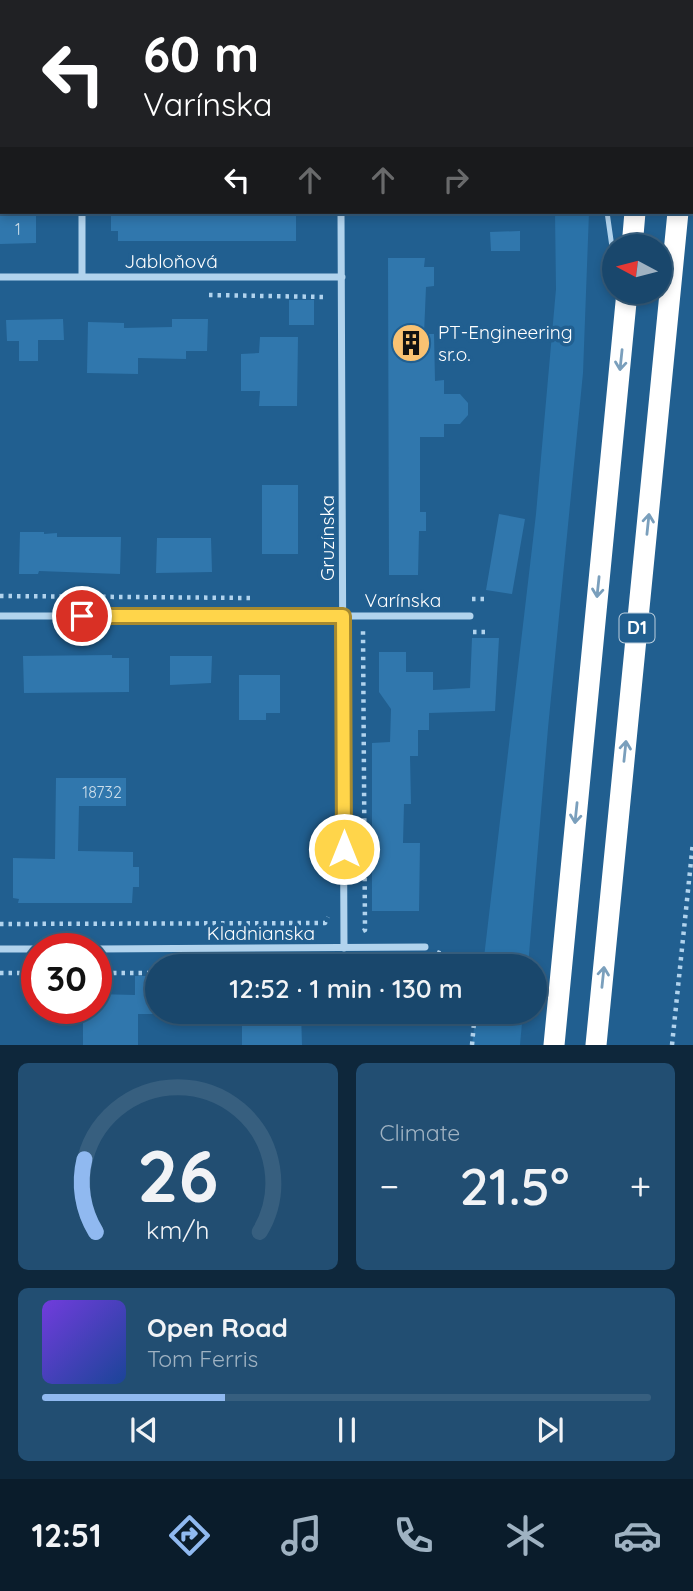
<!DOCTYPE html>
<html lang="en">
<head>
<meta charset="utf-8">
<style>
	:root { --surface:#19476c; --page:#224e72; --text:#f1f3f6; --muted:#9fb2c2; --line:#375f7f; --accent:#90b9f0 }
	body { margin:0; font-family:Quicksand,sans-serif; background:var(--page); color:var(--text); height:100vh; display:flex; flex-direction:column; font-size:26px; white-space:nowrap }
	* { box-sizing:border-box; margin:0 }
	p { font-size:23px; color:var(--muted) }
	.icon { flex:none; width:38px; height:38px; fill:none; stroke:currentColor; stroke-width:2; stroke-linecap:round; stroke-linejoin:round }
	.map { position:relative; height:1045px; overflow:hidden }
	.sheet { display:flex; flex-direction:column; gap:18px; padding:18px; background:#0e273b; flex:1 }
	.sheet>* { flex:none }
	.guide { position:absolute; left:0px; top:0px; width:693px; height:214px; box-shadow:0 4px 10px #0003,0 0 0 2px var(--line); background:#202124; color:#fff; overflow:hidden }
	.needle { width:46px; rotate:277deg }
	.buttons { position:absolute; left:602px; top:234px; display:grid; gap:14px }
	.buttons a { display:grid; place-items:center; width:70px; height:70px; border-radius:50%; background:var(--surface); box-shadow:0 4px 10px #0003,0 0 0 2px var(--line); font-size:35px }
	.speed { position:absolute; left:21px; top:933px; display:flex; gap:14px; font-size:35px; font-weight:700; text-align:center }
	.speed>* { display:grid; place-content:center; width:91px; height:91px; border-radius:50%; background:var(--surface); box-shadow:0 4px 10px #0003,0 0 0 2px var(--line); line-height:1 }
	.speed .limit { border:10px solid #d22; background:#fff; color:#111 }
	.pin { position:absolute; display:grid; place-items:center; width:60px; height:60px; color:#fff; margin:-30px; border:4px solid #fff; border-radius:50%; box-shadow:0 2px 7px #0007 }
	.me { position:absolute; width:77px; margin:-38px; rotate:0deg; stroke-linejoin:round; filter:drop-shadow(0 0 5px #0008) }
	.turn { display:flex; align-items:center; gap:24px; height:147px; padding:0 28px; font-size:32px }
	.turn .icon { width:91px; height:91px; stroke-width:2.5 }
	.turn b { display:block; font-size:49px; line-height:60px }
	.lanes { display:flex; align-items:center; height:66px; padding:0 28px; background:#0003; justify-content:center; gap:35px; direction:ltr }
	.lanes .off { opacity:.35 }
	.big { font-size:52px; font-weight:600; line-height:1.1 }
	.sheet .tile { flex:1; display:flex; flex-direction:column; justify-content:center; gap:10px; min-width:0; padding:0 24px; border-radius:10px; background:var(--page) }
	.sheet .dial { align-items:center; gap:0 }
	.dial svg { height:182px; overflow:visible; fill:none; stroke:var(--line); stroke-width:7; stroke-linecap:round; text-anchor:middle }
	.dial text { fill:var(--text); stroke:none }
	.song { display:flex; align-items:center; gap:21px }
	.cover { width:84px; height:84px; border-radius:10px; background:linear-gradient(135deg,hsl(260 70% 55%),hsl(220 70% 35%)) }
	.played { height:7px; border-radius:4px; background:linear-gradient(90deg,var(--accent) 30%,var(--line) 30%) }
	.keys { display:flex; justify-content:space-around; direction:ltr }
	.heat { display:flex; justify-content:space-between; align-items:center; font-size:38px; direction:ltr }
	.sheet .tiles { flex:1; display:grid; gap:18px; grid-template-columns:1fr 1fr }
	.tile:last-child { grid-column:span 2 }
	.trip { position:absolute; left:145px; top:954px; width:402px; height:70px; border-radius:35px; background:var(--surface); box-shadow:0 4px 10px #0003,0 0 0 2px var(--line); font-weight:600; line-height:70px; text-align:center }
	.tab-bar { display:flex; height:112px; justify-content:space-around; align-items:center; background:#0a1c2b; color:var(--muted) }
	.tab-bar .icon { width:49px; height:49px }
	.tab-bar .active { color:var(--accent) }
	.tab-bar b { font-size:32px; color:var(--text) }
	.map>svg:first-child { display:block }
	.green { fill:#2a72a8 }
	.building { fill:#3077ad }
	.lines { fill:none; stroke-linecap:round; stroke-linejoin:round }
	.path { stroke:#b1d3ed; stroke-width:4.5; stroke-dasharray:3.5 5; stroke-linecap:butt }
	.lane { stroke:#b1d3ed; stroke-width:5 }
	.street { stroke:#b1d3ed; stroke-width:7 }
	.highway { stroke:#fff; stroke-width:21 }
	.oneway { stroke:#7a9fbc }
	.route-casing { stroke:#a68a30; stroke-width:18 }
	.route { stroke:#ffd54a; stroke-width:12 }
	.labels { text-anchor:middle; stroke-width:7; stroke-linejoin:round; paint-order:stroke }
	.number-label { font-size:16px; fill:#cbddea }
	.shield { fill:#215f90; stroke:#bccfde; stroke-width:2 }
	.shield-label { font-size:18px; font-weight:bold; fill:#fff }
	.street-label { font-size:19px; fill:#fff; stroke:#215f90 }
	.poi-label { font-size:19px; fill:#fff; stroke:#215f90; text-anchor:start }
</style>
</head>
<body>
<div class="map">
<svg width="693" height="1045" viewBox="0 0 693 1045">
	<rect width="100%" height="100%" fill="#215f90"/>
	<path class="green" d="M555,212h34l-6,161 -35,355 -20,238h-45l53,-452 20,-225z
		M476,1012h47l-3,33h-48z"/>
	<path class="building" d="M0,212h36v31l-36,1z
		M111,212h185v29h-178v-10h-7z
		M520,231v20h-29l-1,-19z
		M388,258h37l-1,9h10v19l-8,1 -2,47h10l1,47 9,-1v14h16l8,9v12l-8,9h-16v13h-24v75h6v19h-7l-1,44h-29z
		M289,300h25v25h-25z
		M63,319l1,21h-26v21h-19v-20h-12l-1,-21z
		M172,319h36l-1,32h-21v8l-48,-1v16l-51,-1 1,-51 36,1v5l48,-1z
		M260,337h38l-1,69h-38l1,-15h-19v-37l18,-1z
		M262,485h36v69h-36z
		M499,514l26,5 -13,75 -26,-4z
		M20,532h24v2l13,-1v4h64l-1,37 -81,-3 -1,3h-19z
		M157,538h54l1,34 -56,1z
		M472,638h27l-4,73 -66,2v17h-11v26h-8l1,48h-7l-1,39h17l-1,68h-47v-168l18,-1 1,-33 -12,-17v-40h27v20h27v18l37,-2z
		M112,655v3h17v34l-105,1 -1,-37z
		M170,656h42l-1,27 -41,2z
		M239,675h41v38h-14v7h-27z
		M56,778h70v28h-47l-1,45 55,1v15h6v20h-6l-1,16h-114l1,-4 -6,-1v-40l42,1z
		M135,976h23v38h-20v31h-55v-37h13v-14l39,1z
		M242,1012h59l1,33h-60z"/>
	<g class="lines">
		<path class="path" d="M209,295l116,2
			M0,596l253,2
			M472,599h13
			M473,632h12
			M0,924l325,-1 3,-6
			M363,931l2,-1 -2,-300
			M437,952l24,10 3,4
			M0,973h37
			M96,973h62
			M472,1045l3,-33
			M672,1045l21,-203"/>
		<path class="lane" d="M597,0v2
			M607,212l7,49"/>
		<path class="street" d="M341,0v2
			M83,2v-2
			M341,212l3,736
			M0,277h342
			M82,277v-65
			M0,616h470
			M0,949h37
			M96,949l329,-2"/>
		<path class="highway" d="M656,2v-2
			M691,81l2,-18
			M632,247l3,-35
			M554,1045l73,-753
			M596,1045l82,-833"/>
	</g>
	<defs><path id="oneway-shaft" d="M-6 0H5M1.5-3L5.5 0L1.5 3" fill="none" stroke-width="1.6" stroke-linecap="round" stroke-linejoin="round" transform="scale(1.75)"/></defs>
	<g class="oneway">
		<use href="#oneway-shaft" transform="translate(621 360) rotate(96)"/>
		<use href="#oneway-shaft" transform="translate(648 524) rotate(-84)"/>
		<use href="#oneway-shaft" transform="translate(598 587) rotate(96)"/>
		<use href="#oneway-shaft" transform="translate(625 751) rotate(-84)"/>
		<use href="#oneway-shaft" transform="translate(576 813) rotate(96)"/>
		<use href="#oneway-shaft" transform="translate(603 977) rotate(-84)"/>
	</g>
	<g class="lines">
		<g class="route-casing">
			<path id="route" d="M82,616h261l1,233"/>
		</g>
		<use href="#route" class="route"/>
	</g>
	<defs>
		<g id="building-disc" transform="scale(2.0125)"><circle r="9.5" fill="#f9c272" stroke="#215f90"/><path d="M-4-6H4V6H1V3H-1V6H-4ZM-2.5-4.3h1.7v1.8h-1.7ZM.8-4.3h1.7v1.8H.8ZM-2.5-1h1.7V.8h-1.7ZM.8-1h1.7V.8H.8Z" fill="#111"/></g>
	</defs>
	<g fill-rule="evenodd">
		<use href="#building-disc" x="411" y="343"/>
	</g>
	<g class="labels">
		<g class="number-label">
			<text x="18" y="235">1</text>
			<text x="102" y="798">18732</text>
		</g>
		<rect class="shield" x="619.5" y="613.5" width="35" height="29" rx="5"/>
		<g class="shield-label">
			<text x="637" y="634">D1</text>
		</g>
		<g class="street-label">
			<text x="171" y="268">Jabloňová</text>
			<text transform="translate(327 538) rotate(-90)" y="7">Gruzínska</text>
			<text x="403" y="607">Varínska</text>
			<text x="261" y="940">Kladnianska</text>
		</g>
		<g class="poi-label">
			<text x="438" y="339">PT-Engineering<tspan x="438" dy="22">sr.o.</tspan></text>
		</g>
	</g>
</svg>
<div class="buttons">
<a><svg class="needle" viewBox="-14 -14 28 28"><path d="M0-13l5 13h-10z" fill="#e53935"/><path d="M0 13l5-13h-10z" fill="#9fb2c2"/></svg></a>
</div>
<div class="speed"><div class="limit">30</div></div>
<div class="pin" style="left:82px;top:616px;background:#d93025"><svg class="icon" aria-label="arrive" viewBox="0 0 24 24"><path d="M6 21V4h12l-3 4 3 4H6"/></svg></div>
<svg class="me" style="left:344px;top:849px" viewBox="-20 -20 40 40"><circle r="17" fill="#ffd54a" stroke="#fff" stroke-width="3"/><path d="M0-11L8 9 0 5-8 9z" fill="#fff"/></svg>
<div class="trip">12:52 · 1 min · 130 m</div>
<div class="guide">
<div class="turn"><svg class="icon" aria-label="left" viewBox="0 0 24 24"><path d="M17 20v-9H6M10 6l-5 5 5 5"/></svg><div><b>60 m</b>Varínska</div></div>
<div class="lanes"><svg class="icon" aria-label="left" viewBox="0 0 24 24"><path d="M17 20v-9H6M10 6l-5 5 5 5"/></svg><svg class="icon off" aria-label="ahead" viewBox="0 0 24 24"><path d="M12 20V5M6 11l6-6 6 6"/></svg><svg class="icon off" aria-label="ahead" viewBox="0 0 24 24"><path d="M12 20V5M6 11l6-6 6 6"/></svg><svg class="icon off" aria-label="right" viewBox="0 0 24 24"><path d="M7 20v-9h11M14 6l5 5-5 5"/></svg></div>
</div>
</div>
<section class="sheet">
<div class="tiles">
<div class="tile dial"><svg viewBox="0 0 100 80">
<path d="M14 69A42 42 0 1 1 86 69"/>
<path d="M14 69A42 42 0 0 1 9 37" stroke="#90b9f0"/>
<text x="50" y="56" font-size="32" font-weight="700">26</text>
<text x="50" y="72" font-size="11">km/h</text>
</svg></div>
<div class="tile"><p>Climate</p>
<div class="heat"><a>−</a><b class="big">21.5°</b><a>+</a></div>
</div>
<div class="tile">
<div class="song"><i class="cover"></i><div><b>Open Road</b><p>Tom Ferris</p></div></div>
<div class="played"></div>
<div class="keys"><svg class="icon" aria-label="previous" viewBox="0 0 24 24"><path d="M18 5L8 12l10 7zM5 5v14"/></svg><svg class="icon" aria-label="pause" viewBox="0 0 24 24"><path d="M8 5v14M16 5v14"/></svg><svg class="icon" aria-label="next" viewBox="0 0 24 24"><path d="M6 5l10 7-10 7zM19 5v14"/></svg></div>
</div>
</div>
</section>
<nav class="tab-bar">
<b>12:51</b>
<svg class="icon active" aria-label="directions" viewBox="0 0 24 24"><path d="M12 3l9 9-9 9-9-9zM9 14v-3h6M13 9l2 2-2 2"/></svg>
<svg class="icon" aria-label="music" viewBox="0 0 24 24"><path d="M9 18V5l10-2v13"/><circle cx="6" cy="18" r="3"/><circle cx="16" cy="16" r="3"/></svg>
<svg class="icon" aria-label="phone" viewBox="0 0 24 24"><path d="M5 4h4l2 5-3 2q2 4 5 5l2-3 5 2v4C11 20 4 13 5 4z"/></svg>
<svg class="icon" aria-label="climate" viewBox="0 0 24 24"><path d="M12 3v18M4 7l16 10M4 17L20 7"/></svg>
<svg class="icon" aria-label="car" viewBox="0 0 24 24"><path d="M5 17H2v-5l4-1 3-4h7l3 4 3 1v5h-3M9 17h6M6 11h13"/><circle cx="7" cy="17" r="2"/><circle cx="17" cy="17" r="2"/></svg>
</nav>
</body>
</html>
